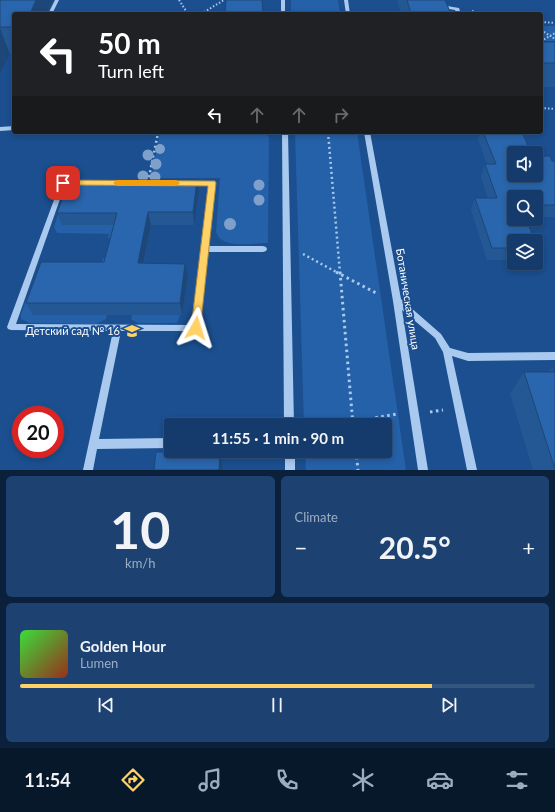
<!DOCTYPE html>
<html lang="en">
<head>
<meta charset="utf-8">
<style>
	:root { --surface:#143b6b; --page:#1d4271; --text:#f1f3f6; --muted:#9dadc1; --line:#33557e; --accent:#ffd166 }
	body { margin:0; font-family:Lato,sans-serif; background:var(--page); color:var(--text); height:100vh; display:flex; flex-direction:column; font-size:15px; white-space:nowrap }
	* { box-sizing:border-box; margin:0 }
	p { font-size:13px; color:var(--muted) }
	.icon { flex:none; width:22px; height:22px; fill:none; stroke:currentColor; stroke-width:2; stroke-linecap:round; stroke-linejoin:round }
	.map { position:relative; height:470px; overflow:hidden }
	.side { display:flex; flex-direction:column; gap:6px; padding:6px; background:#0b203b; flex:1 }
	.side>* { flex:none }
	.guide { position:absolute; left:12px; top:12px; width:531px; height:122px; border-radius:4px; box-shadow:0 2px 6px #0003,0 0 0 1px var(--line); background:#202124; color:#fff; overflow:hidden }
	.controls { position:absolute; left:507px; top:146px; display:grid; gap:8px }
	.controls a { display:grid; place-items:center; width:36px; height:36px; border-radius:4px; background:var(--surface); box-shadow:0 2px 6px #0003,0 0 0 1px var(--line); font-size:20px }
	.speed { position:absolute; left:12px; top:406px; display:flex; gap:8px; font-size:20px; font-weight:700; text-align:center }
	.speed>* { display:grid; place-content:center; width:52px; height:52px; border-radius:50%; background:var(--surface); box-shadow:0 2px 6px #0003,0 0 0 1px var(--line); line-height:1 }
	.speed .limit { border:6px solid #d22; background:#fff; color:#111 }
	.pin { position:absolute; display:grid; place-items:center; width:34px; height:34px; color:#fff; margin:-17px; border-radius:8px; box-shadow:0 2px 6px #0006 }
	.me { position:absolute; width:44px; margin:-22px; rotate:6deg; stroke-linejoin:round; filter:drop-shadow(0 0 3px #0008) }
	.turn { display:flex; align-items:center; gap:14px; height:84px; padding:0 20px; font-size:18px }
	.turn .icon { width:52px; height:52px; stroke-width:2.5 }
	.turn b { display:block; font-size:28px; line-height:34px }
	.lanes { display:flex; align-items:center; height:38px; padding:0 20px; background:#0003; justify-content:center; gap:20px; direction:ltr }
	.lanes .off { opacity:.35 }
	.big { font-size:30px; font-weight:700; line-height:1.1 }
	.side .tile { flex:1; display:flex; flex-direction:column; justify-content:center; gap:6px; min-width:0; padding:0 14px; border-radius:6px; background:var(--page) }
	.side .dial { align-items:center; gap:0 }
	.dial b { font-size:52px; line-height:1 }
	.song { display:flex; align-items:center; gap:12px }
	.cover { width:48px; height:48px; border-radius:6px; background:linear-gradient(135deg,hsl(120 70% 55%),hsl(10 70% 35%)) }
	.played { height:4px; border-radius:2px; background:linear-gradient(90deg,var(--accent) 80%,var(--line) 80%) }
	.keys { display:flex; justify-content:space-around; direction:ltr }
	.heat { display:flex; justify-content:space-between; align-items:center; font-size:22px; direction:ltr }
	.side .tiles { flex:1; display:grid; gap:6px; grid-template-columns:1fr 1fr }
	.tile:last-child { grid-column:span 2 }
	.trip { position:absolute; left:164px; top:418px; width:228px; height:40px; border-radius:4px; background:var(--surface); box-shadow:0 2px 6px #0003,0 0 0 1px var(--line); font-weight:700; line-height:40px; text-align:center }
	.menu { display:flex; height:64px; justify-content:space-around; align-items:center; background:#08182b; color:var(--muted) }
	.menu .icon { width:28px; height:28px }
	.menu .current { color:var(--accent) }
	.menu b { font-size:18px; color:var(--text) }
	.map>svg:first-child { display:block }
	.green { fill:#2461a8 }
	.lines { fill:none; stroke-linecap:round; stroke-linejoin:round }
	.path-far2 { stroke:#a9c9ee; stroke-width:2; stroke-dasharray:1.5 2; stroke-linecap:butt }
	.path-far1 { stroke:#a9c9ee; stroke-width:2.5; stroke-dasharray:2 3; stroke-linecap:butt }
	.path { stroke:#a9c9ee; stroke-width:3; stroke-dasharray:2.5 3.5; stroke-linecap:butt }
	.minor { fill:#a9c9ee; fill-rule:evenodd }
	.tree { fill:#7ea0ca }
	.wall { fill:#245895 }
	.shaded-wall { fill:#1d4779 }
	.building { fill:#2a66ad; stroke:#1d4779 }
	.route { fill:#ffd166; stroke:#a68842 }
	.slow { fill:#f59e0b }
	.labels { text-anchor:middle; stroke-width:4; stroke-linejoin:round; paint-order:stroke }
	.street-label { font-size:11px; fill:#fff; stroke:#1b4f8f }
	.poi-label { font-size:11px; fill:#fff; stroke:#1b4f8f; text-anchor:end }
</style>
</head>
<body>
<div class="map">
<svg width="555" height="470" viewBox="0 0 555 470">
	<rect width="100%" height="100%" fill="#1b4f8f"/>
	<path class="green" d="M291,0h47l2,14h-49z
		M541,26h14v15h-14z
		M299,132h58l49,338h-100l-1,-19h80v-26h-81l-9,-292z
		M160,133h104l5,4 -1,106c-14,0 -47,7 -52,-11l4,-54h-69z
		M65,193l63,32 -4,13h-16l1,-4 -52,-1 -3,-6z
		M103,258h9l-79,56 74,1 -1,4 -10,5 -67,-1 -8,-4v-5l17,-44 64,-7z
		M132,315h48l-3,8h-39l-7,-4z"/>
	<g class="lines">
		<path class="path-far2" d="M179,0l9,14
			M472,11l10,3
			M201,14l23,-14
			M541,22l14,1
			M541,30l14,9
			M541,41l14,-8
			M541,108l14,1"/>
		<path class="path-far1" d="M328,132l12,141
			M25,133l129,-1
			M148,182l10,-49
			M303,254l35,19"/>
		<path class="path" d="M336,272l42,22
			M340,272l13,153
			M430,412l13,-2
			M334,425l63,-11
			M356,451l2,19"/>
		<path class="minor" d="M55,0h4l-7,14h-4z
			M281,0h4v14h-4z
			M344,0h4l2,14h-4z
			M434,0h4l3,5 18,3 2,6h-4l-2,-4 -18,-3z
			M14,126v4l-14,1v-4z
			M282,132h6l6,293h-10z
			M364,132h6l31,167 40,35 9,14 18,5 87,-1v8l-87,1 -16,-5 25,114h-10l-24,-118 -8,-14 -33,-28 26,160h-10l-25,-169z
			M61,181h16l3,2 -3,2h-12l-49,139 176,1 17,-140h-20l-3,-2 1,-2h25l3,2 -6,63h54l3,1 1,2 -1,2 -3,1h-55l-8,76 -1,2 -3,1h-75l-22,108 72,-1v10l-74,1 -4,21h-10l30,-139 -102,-1 -3,-1 -1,-2z
			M285,451h10v19h-10z"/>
	</g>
	<g class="tree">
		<circle cx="160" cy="149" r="5"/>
		<circle cx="148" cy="155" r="5.5"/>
		<circle cx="156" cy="164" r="5.5"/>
		<circle cx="143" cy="176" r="5.5"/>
		<circle cx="155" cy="177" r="5.5"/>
		<circle cx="259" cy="185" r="5.5"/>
		<circle cx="259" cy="200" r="5.5"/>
		<circle cx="230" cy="224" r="6"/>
	</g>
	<path class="wall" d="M0,0h53l-6,13v1h-33v39l-4,1 -10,20z
		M397,0h48l6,14h-50z
		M541,42h14v45h-14z
		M480,132h42l-8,21 38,8h3v56h-19v-20h-22v63h-27l-16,-50 4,-12h13l-7,-21 4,-13h2l-9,-25z
		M199,192l-5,33h-43l-7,38 44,12 -6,40h-149l-7,-12 78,-41 10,-37h-52l-5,-12z
		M553,366h2v104h-22l-23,-76 14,-22h24z"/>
	<path class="shaded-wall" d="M36,0h17l-6,13v1h-17z
		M0,28l10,26 -10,20z
		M197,180l2,12 -5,33 -1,-13z
		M148,212l3,13 -10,50 -3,-12z
		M185,264l3,11 -6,40 -2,-12z
		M220,451l3,19h-4z"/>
	<path class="building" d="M0,0h36l-6,14h-16v13h-14z
		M226,0h36l1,14h-38z
		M407,0h38l6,14h-40z
		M541,42h14v21h-14z
		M483,132h39l9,21h-17v22h22v-19h14l2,5h3v44h-19v-8h-22v22h12l9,22h-21v7h-22l-17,-50h22l-12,-34h11z
		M69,180h128l-4,32h-45l-10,51 47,1 -5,39h-154l15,-41h63l13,-49h-60z
		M553,366h2v6z
		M524,372h31v97z
		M220,451l-1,19h-65l2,-18z"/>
	<path class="route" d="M63,180l152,1 1,2 -16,148h-8l-1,-3 17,-142 -145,-1 -4,-2z"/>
	<path class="slow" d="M117,180h59l4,3 -4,3h-59l-4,-3z"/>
	<defs>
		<g id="school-bare" transform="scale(1.2)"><path d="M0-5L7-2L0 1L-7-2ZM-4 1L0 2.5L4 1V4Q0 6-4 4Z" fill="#ffd166" stroke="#1b4f8f" stroke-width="2.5" paint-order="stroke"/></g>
	</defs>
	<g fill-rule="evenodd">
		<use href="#school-bare" x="132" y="331"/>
	</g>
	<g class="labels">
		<g class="street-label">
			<text transform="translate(408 299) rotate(81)" y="4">Ботаническая улица</text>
		</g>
		<g class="poi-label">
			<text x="120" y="335">Детский сад № 16</text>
		</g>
	</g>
</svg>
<div class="controls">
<a><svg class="icon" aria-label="sound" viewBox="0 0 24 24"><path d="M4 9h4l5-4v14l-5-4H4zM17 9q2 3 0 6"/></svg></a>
<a><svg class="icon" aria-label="search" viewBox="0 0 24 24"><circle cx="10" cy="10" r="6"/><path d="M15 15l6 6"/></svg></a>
<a><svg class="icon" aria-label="layers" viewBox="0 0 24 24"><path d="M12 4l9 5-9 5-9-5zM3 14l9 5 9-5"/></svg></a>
</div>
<div class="speed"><div class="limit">20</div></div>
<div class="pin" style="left:63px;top:183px;background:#d93025"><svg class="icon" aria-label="arrive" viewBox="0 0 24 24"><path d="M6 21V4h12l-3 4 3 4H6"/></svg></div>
<svg class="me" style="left:196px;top:328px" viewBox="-20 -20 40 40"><path d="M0-17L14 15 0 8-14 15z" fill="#ffd166" stroke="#fff" stroke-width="4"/></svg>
<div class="trip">11:55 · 1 min · 90 m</div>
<div class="guide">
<div class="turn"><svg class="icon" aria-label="left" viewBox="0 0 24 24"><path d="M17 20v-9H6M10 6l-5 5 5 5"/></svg><div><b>50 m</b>Turn left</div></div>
<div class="lanes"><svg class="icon" aria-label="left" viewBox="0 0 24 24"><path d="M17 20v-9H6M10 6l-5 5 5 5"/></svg><svg class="icon off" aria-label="ahead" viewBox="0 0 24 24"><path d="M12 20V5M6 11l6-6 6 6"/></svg><svg class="icon off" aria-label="ahead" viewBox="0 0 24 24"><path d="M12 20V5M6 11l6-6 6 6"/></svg><svg class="icon off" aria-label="right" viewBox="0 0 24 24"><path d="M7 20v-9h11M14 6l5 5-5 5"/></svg></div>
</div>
</div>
<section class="side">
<div class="tiles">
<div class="tile dial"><b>10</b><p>km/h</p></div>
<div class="tile"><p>Climate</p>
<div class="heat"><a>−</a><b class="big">20.5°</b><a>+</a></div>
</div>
<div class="tile">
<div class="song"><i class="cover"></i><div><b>Golden Hour</b><p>Lumen</p></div></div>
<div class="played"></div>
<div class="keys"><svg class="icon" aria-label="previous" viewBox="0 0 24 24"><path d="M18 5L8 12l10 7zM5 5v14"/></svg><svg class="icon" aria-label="pause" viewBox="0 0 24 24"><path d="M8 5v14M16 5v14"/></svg><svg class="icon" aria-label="next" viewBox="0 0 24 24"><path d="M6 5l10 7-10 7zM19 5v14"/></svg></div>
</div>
</div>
</section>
<nav class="menu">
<b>11:54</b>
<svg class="icon current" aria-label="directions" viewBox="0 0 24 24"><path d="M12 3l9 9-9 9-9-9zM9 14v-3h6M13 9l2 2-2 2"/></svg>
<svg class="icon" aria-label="music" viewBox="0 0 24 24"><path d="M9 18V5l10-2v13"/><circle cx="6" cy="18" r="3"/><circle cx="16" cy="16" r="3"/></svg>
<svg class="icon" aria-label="phone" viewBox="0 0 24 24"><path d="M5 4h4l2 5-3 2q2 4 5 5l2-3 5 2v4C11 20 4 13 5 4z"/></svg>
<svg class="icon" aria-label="climate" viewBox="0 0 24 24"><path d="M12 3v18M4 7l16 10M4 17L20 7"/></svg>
<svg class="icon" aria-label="car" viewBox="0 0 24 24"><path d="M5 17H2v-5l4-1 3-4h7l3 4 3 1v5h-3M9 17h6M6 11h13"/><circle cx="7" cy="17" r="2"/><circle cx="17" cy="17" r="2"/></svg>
<svg class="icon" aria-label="filters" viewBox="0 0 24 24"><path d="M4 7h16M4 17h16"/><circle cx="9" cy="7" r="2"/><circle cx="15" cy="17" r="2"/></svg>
</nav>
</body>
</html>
